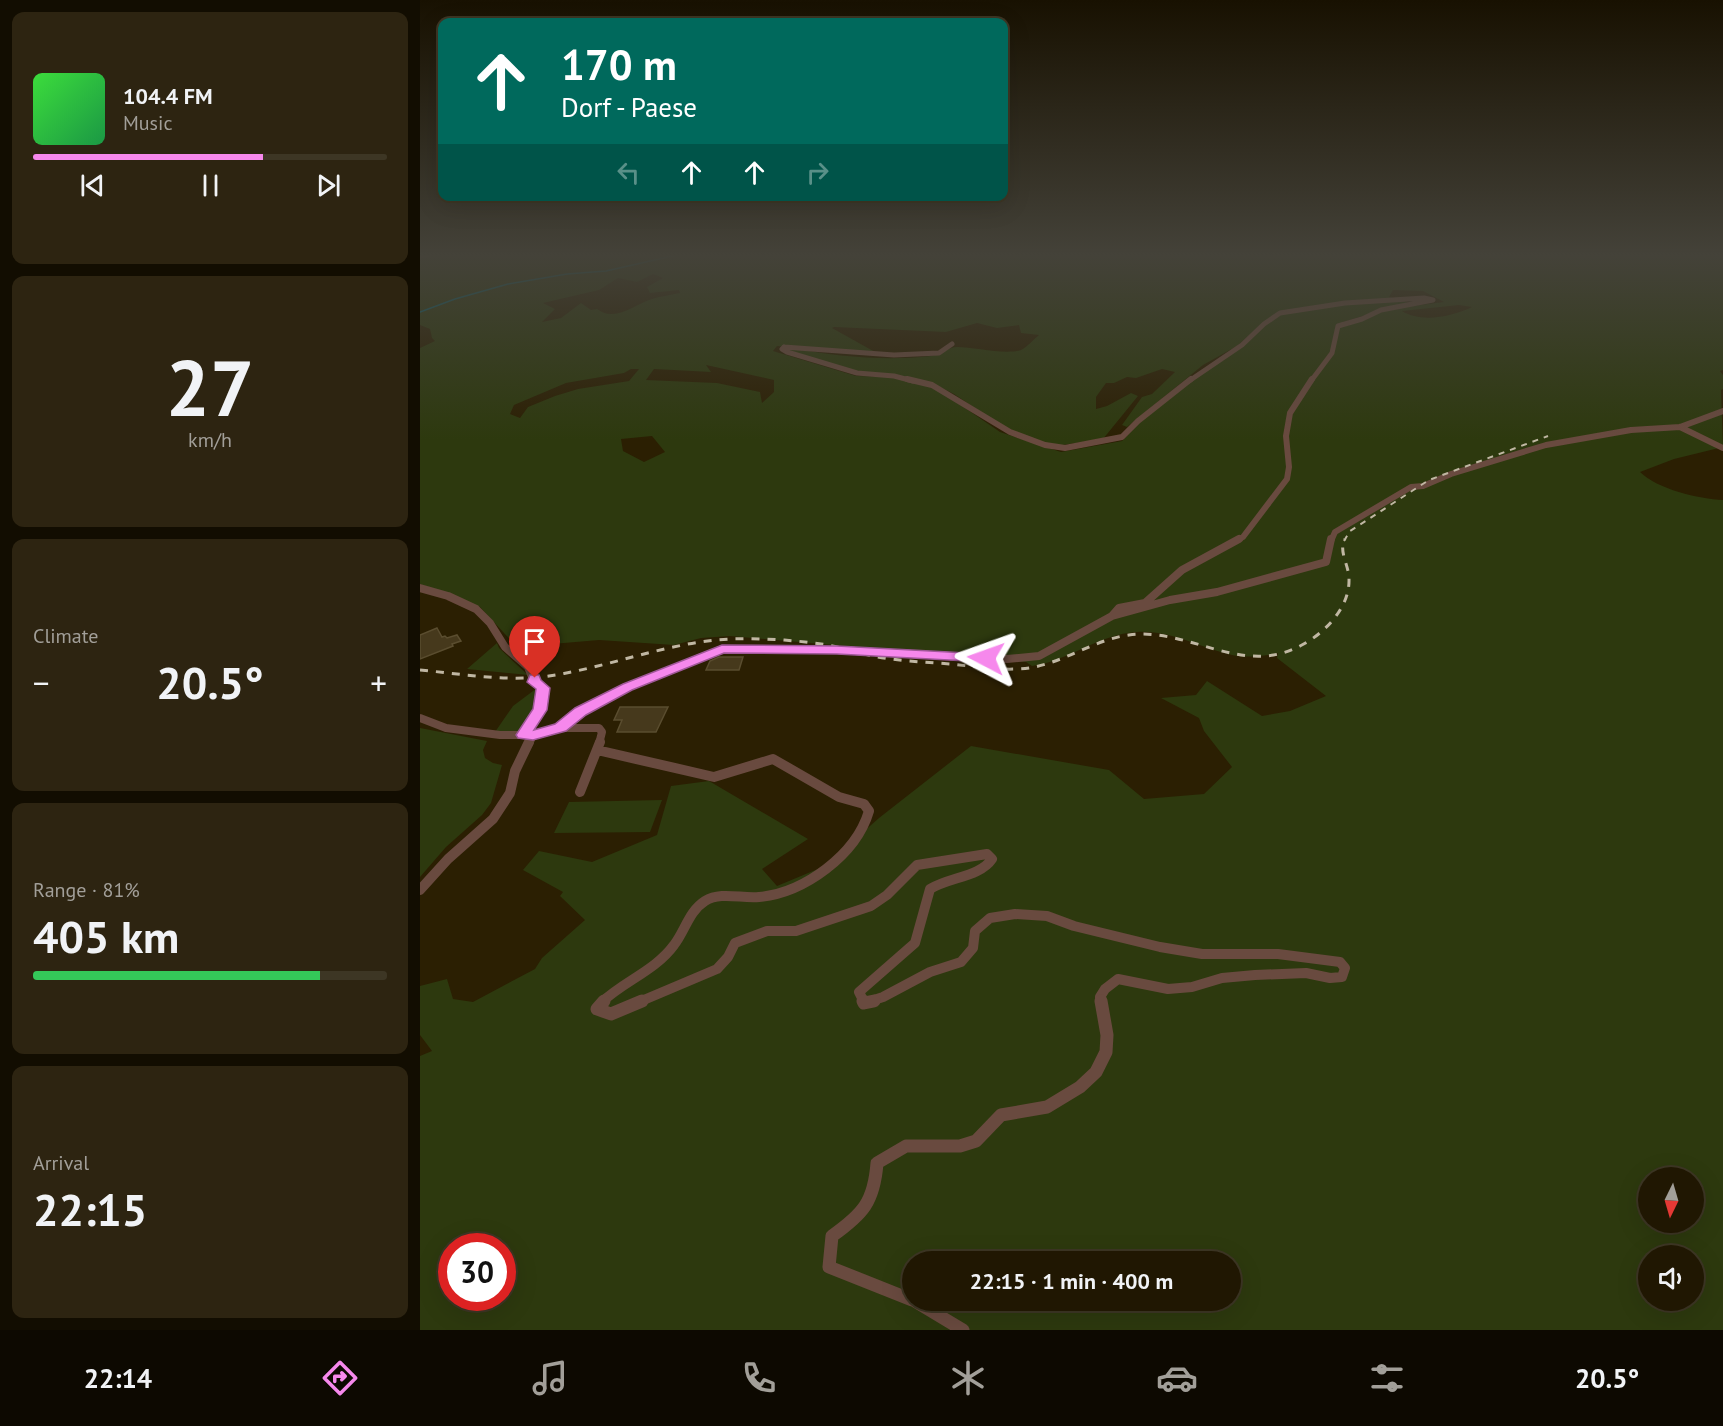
<!DOCTYPE html>
<html lang="en">
<head>
<meta charset="utf-8">
<style>
	:root { --surface:#201702; --page:#2d2411; --text:#f1f3f6; --muted:#a29f99; --line:#3d3624; --accent:#f688ec }
	body { margin:0; font-family:"PT Sans",sans-serif; background:var(--page); color:var(--text); height:100vh; display:flex; flex-direction:column; font-size:22px; white-space:nowrap }
	* { box-sizing:border-box; margin:0 }
	p { font-size:20px; color:var(--muted) }
	.icon { flex:none; width:33px; height:33px; fill:none; stroke:currentColor; stroke-width:2; stroke-linecap:round; stroke-linejoin:round }
	.map { position:relative; flex:1; overflow:hidden }
	.panel { display:flex; flex-direction:column; gap:12px; padding:12px; background:#120d01; width:420px }
	.panel>* { flex:none }
	.guide { position:absolute; left:18px; top:18px; width:570px; height:183px; border-radius:12px; box-shadow:0 6px 24px #0002,0 0 0 2px var(--line); background:#00695c; color:#fff; overflow:hidden }
	.needle { width:39px; rotate:185deg }
	.fabs { position:absolute; left:1218px; top:1167px; display:grid; gap:12px }
	.fabs a { display:grid; place-items:center; width:66px; height:66px; border-radius:50%; background:var(--surface); box-shadow:0 6px 24px #0002,0 0 0 2px var(--line); font-size:30px }
	.speed { position:absolute; left:18px; top:1233px; display:flex; gap:12px; font-size:30px; font-weight:700; text-align:center }
	.speed>* { display:grid; place-content:center; width:78px; height:78px; border-radius:50%; background:var(--surface); box-shadow:0 6px 24px #0002,0 0 0 2px var(--line); line-height:1 }
	.speed .limit { border:9px solid #d22; background:#fff; color:#111 }
	.pin { position:absolute; display:grid; place-items:center; width:51px; height:51px; color:#fff; margin:-62px -26px; border-radius:50% 50% 50% 0; rotate:-45deg; box-shadow:0 0 6px #0007 }
	.pin .icon { rotate:45deg }
	.me { position:absolute; width:66px; margin:-33px; rotate:274deg; stroke-linejoin:round; filter:drop-shadow(0 0 4px #0008) }
	.turn { display:flex; align-items:center; gap:21px; height:126px; padding:0 24px; font-size:27px }
	.turn .icon { width:78px; height:78px; stroke-width:2.5 }
	.turn b { display:block; font-size:42px; line-height:51px }
	.lanes { display:flex; align-items:center; height:57px; padding:0 24px; background:#0003; justify-content:center; gap:30px; direction:ltr }
	.lanes .off { opacity:.35 }
	.big { font-size:45px; font-weight:600; line-height:1.1 }
	.panel .card { flex:1; display:flex; flex-direction:column; justify-content:center; gap:9px; min-width:0; padding:0 21px; border-radius:12px; background:var(--page) }
	.panel .dial { align-items:center; gap:0 }
	.dial b { font-size:78px; line-height:1 }
	.song { display:flex; align-items:center; gap:18px }
	.cover { width:72px; height:72px; border-radius:9px; background:linear-gradient(135deg,hsl(120 70% 55%),hsl(140 70% 35%)) }
	.played { height:6px; border-radius:3px; background:linear-gradient(90deg,var(--accent) 65%,var(--line) 65%) }
	.keys { display:flex; justify-content:space-around; direction:ltr }
	.heat { display:flex; justify-content:space-between; align-items:center; font-size:33px; direction:ltr }
	.charge { height:9px; border-radius:4px; background:linear-gradient(90deg,#34c759 81%,var(--line) 0) }
	.trip { position:absolute; left:482px; top:1251px; width:339px; height:60px; border-radius:30px; background:var(--surface); box-shadow:0 6px 24px #0002,0 0 0 2px var(--line); font-weight:600; line-height:60px; text-align:center }
	.dock { display:flex; height:96px; justify-content:space-around; align-items:center; background:#0d0901; color:var(--muted) }
	.dock .icon { width:42px; height:42px }
	.dock .on { color:var(--accent) }
	.dock b { font-size:27px; color:var(--text) }
	main { display:flex; flex:1; min-height:0 }
	.map>svg:first-child { display:block }
	.green { fill:#2d390e; fill-rule:evenodd }
	.lines { fill:none; stroke-linecap:round; stroke-linejoin:round }
	.stream { stroke:#046578; stroke-width:1.5 }
	.building { fill:#46391c; stroke:#5a4d2f; stroke-width:1.5 }
	.minor-far4 { stroke:#694a3f; stroke-width:5 }
	.minor-far3 { stroke:#694a3f; stroke-width:6 }
	.minor-far2 { stroke:#694a3f; stroke-width:8 }
	.minor-far1 { stroke:#694a3f; stroke-width:10 }
	.minor { stroke:#694a3f; stroke-width:13 }
	.rail-far1 { stroke:#c0b7a3; stroke-width:2; stroke-dasharray:6 6; stroke-linecap:butt }
	.rail { stroke:#c0b7a3; stroke-width:3; stroke-dasharray:8 8; stroke-linecap:butt }
	.route { fill:#f688ec; stroke:#a05899; stroke-width:1.5 }
</style>
</head>
<body>
<main>
<section class="panel">
<div class="card">
<div class="song"><i class="cover"></i><div><b>104.4 FM</b><p>Music</p></div></div>
<div class="played"></div>
<div class="keys"><svg class="icon" aria-label="previous" viewBox="0 0 24 24"><path d="M18 5L8 12l10 7zM5 5v14"/></svg><svg class="icon" aria-label="pause" viewBox="0 0 24 24"><path d="M8 5v14M16 5v14"/></svg><svg class="icon" aria-label="next" viewBox="0 0 24 24"><path d="M6 5l10 7-10 7zM19 5v14"/></svg></div>
</div>
<div class="card dial"><b>27</b><p>km/h</p></div>
<div class="card"><p>Climate</p>
<div class="heat"><a>−</a><b class="big">20.5°</b><a>+</a></div>
</div>
<div class="card"><p>Range · 81%</p><b class="big">405 km</b><div class="charge"></div></div>
<div class="card"><p>Arrival</p><b class="big">22:15</b></div>
</section>
<div class="map">
<svg width="1303" height="1330" viewBox="0 0 1303 1330">
	<rect width="100%" height="100%" fill="#2b1f02"/>
	<path class="green" d="M0,254h1303v116l-3,1 3,4v14l-2,1 2,57 -49,12 -34,13c17,17 59,27 83,28v830h-1303v-274l12,-5 -12,-16v-49l27,-7 6,20 20,3 62,-33 7,-11 43,-38 -25,-24 3,-4 -40,-22 16,-19 53,11 65,-27 14,-49 38,-5 99,58 -46,30 15,17 48,-20 54,-48 92,-72 138,24 35,29 60,-5 28,-27 -28,-36 -5,-13 -38,-20 35,-3 11,-14 55,35 28,-5 36,-15 -49,-38 1,-5c-15,3 -31,5 -46,2 -32,-7 -61,-25 -95,-23 -38,2 -68,29 -105,34l-6,-4 -296,-26 -29,2 -27,7 -75,-5 -82,7 -37,-40 -60,-23v-236l15,-7 -3,-3 -2,-9 -10,-4zM233,274l10,4 -16,9 3,6 29,-3 1,3c-9,2 -19,3 -28,6 -18,5 -36,24 -55,10l-6,1 -10,-7 -20,15 -19,4 13,-13 -12,-6 56,-13 19,-12 19,4zM973,290l30,1 21,11 -62,8 -19,10 -20,2c24,-7 43,-15 69,-18l-23,-7zM1039,305l13,2c-21,10 -51,16 -70,4zM860,312l4,1 -18,11 -42,36 -14,6 -69,55 -19,20 -61,11 -61,-20 -54,-37 -16,-8 -37,-10 -37,-1 -83,-25 4,-5c32,2 65,5 98,6l-43,-24 2,-1 112,5 31,-9 20,5 22,-3 2,8 18,2c-5,4 -12,12 -18,15 -16,5 -47,-3 -64,-3 -8,0 -17,8 -26,9 -44,5 -94,1 -138,-8l-6,2 72,22 36,3 39,9 20,10 48,32 36,16 18,4 47,-7 35,-43 -7,-3 -24,13 -11,3v-12l10,-14h8l13,-6 9,1 26,-9 13,3 -23,22 -10,3 -20,28 5,2 76,-62 34,-19 25,-22zM286,365l68,15v12l-12,11 -2,-11 -43,-9 -71,-3 8,-11 57,3zM211,369h8l-10,12 -51,8 -23,7 -27,11 -8,11 -10,-4 4,-9 52,-22 58,-10zM232,436l13,16 -21,10 -21,-11 -2,-12zM1228,1178h46v44h-46zM32,1246h50v52h-50zM1228,1256h46v44h-46zM492,1262h318v38h-318z
		M77,643l2,5 29,27 -61,-6z
		M117,688l3,2 -2,20 -16,23 -27,-1 18,-26z
		M0,728l67,13 -4,9 2,8 8,5 9,2 -11,38 -9,12 -36,32 -26,30z
		M242,800l-12,32 -96,1 15,-31z"/>
	<g class="lines">
		<path class="stream" d="M0,312l35,-13 53,-15 59,-10 39,-3 75,-17"/>
	</g>
	<path class="building" d="M17,628l5,9 3,-1 2,2 10,-3 4,6 -9,3 1,2 -33,13v-24z
		M299,657h24l-4,13h-33l4,-9z
		M200,707h48l-12,25h-39l5,-12h-8z"/>
	<g class="lines">
		<path class="minor-far4" d="M0,256l10,-2
			M364,347l110,8 45,-2 13,-9
			M364,347l-2,2 5,3 70,21 37,3 19,5
			M769,381l53,-36 22,-21 16,-11 65,-10 79,-5 9,2 -52,10 -19,9 -24,7 -6,27 -21,28"/>
		<path class="minor-far3" d="M487,379l25,6 78,47 35,13 20,3 57,-11 16,-16 53,-42
			M1260,427l43,21
			M816,541l7,-4 44,-58 2,-12 -3,-31 4,-23 22,-34
			M911,541l4,-9 76,-45 12,-1 28,-12 95,-29 85,-15 49,-3 43,-16"/>
		<path class="minor-far2" d="M0,588l28,8 28,13 14,14 15,24 23,20 6,15 9,6 -3,21 -17,26
			M692,616l58,-16 47,-8 109,-30 5,-23
			M0,718l26,10 54,7h33l27,-7h39l3,4 -3,12
			M140,728l20,-16 47,-25 95,-38 114,1 171,9 32,-3 73,-40 7,-8 26,-5 37,-33 57,-31
			M109,744l4,-9"/>
		<path class="minor-far1" d="M177,750l117,27 59,-18 66,38 25,7 5,7c-13,44 -65,82 -110,86 -17,2 -38,-6 -54,4 -16,10 -20,30 -31,44 -19,26 -50,36 -72,57
			M160,792l20,-50
			M0,890l28,-31 45,-40 17,-26 5,-22 14,-29
			M219,1002l78,-33 11,-12 7,-14 32,-12h29l75,-25 16,-11 30,-30 70,-11 5,5c-12,18 -43,18 -62,30l-15,54 -56,49 5,10
			M448,1002l15,-5 47,-25 31,-10 12,-14 2,-17 15,-13 25,-4 32,2 27,10 86,21 42,7h76l62,8 5,6 -3,9 -12,1 -24,-5 -51,2 -33,3 -30,9 -24,2 -50,-10 -13,10 -5,8 1,5"/>
		<path class="minor" d="M184,1001l-7,8 14,5 31,-13
			M443,1001l1,2 10,-2
			M492,1300l-83,-33 3,-31c31,-22 42,-34 45,-73l29,-17h54l16,-5 25,-26 46,-8 33,-20 16,-15 10,-20 1,-17 -6,-34
			M493,1300l50,30"/>
		<path class="rail-far1" d="M924,541l6,-10 79,-51 119,-44"/>
		<path class="rail" d="M0,670c43,4 86,12 129,6 61,-9 119,-34 181,-37 32,-1 66,1 98,6 15,3 30,8 45,11 25,5 51,6 77,8 22,2 44,6 67,5 41,-1 73,-29 112,-34 60,-8 112,42 171,11 24,-12 50,-38 49,-67 0,-14 -11,-28 -4,-40"/>
	</g>
	<linearGradient id="sky" x2="0" y2="1"><stop stop-color="#181101"/><stop offset="0.58" stop-color="#444239"/><stop offset="1" stop-color="#444239" stop-opacity="0"/></linearGradient>
	<rect width="1303" height="440" fill="url(#sky)"/>
	<path class="route" d="M302,645l115,1 149,8 7,4 -7,4 -149,-8 -113,-1 -92,37 -46,25 -20,16 -33,9 -15,-2 -2,-3 17,-26 3,-20 -9,-7 3,-7h9l2,5 9,8 -3,22 -13,20 21,-6 20,-16 48,-24z"/>
</svg>
<div class="fabs">
<a><svg class="needle" viewBox="-14 -14 28 28"><path d="M0-13l5 13h-10z" fill="#e53935"/><path d="M0 13l5-13h-10z" fill="#a29f99"/></svg></a>
<a><svg class="icon" aria-label="sound" viewBox="0 0 24 24"><path d="M4 9h4l5-4v14l-5-4H4zM17 9q2 3 0 6"/></svg></a>
</div>
<div class="speed"><div class="limit">30</div></div>
<div class="pin" style="left:115px;top:678px;background:#d93025"><svg class="icon" aria-label="arrive" viewBox="0 0 24 24"><path d="M6 21V4h12l-3 4 3 4H6"/></svg></div>
<svg class="me" style="left:566px;top:658px" viewBox="-20 -20 40 40"><path d="M0-17L14 15 0 8-14 15z" fill="#f688ec" stroke="#fff" stroke-width="4"/></svg>
<div class="trip">22:15 · 1 min · 400 m</div>
<div class="guide">
<div class="turn"><svg class="icon" aria-label="ahead" viewBox="0 0 24 24"><path d="M12 20V5M6 11l6-6 6 6"/></svg><div><b>170 m</b>Dorf - Paese</div></div>
<div class="lanes"><svg class="icon off" aria-label="left" viewBox="0 0 24 24"><path d="M17 20v-9H6M10 6l-5 5 5 5"/></svg><svg class="icon" aria-label="ahead" viewBox="0 0 24 24"><path d="M12 20V5M6 11l6-6 6 6"/></svg><svg class="icon" aria-label="ahead" viewBox="0 0 24 24"><path d="M12 20V5M6 11l6-6 6 6"/></svg><svg class="icon off" aria-label="right" viewBox="0 0 24 24"><path d="M7 20v-9h11M14 6l5 5-5 5"/></svg></div>
</div>
</div>
</main>
<nav class="dock">
<b>22:14</b>
<svg class="icon on" aria-label="directions" viewBox="0 0 24 24"><path d="M12 3l9 9-9 9-9-9zM9 14v-3h6M13 9l2 2-2 2"/></svg>
<svg class="icon" aria-label="music" viewBox="0 0 24 24"><path d="M9 18V5l10-2v13"/><circle cx="6" cy="18" r="3"/><circle cx="16" cy="16" r="3"/></svg>
<svg class="icon" aria-label="phone" viewBox="0 0 24 24"><path d="M5 4h4l2 5-3 2q2 4 5 5l2-3 5 2v4C11 20 4 13 5 4z"/></svg>
<svg class="icon" aria-label="climate" viewBox="0 0 24 24"><path d="M12 3v18M4 7l16 10M4 17L20 7"/></svg>
<svg class="icon" aria-label="car" viewBox="0 0 24 24"><path d="M5 17H2v-5l4-1 3-4h7l3 4 3 1v5h-3M9 17h6M6 11h13"/><circle cx="7" cy="17" r="2"/><circle cx="17" cy="17" r="2"/></svg>
<svg class="icon" aria-label="filters" viewBox="0 0 24 24"><path d="M4 7h16M4 17h16"/><circle cx="9" cy="7" r="2"/><circle cx="15" cy="17" r="2"/></svg>
<b>20.5°</b>
</nav>
</body>
</html>
